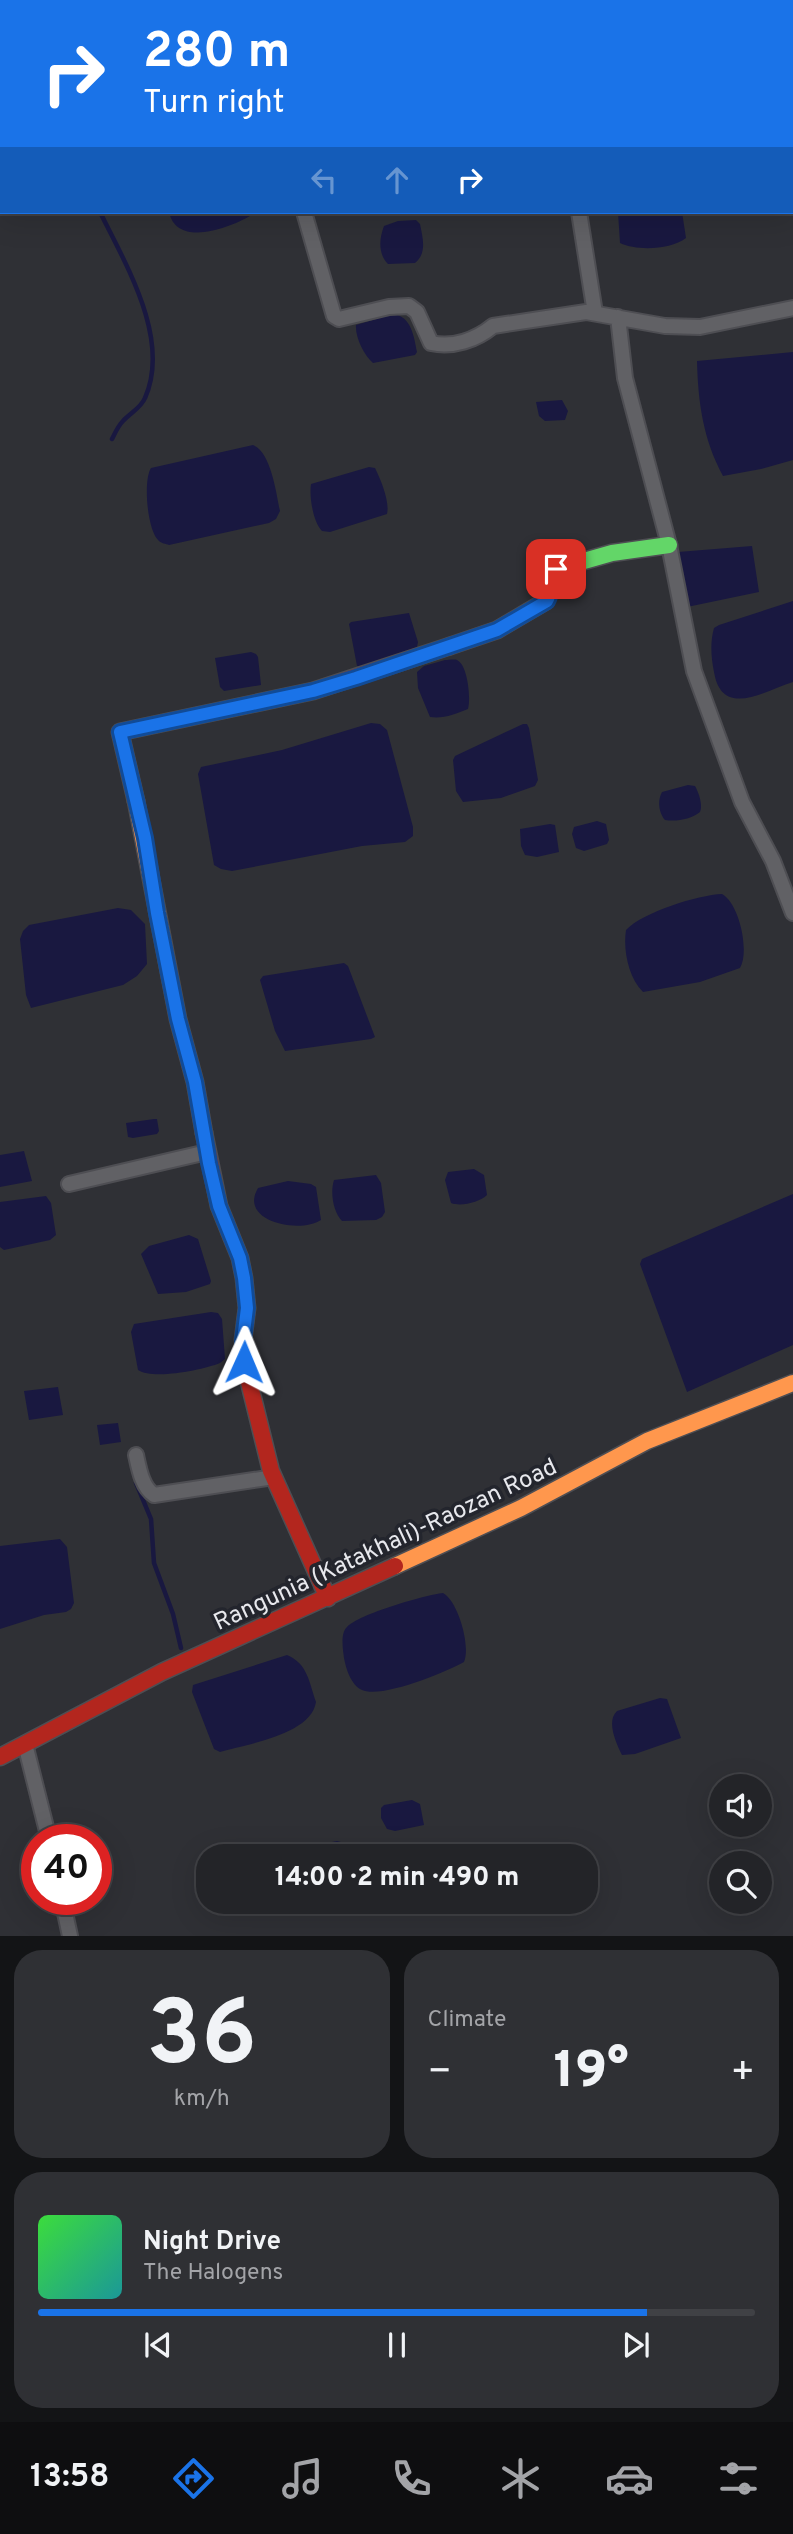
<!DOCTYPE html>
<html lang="en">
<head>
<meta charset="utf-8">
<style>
	:root { --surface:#232428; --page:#2f3034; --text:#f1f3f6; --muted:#a3a4a8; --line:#404145; --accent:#1a73e8 }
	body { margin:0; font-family:Overpass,sans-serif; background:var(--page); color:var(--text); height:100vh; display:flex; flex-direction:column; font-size:26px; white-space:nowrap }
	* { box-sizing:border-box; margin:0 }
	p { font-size:23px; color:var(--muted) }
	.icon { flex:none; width:38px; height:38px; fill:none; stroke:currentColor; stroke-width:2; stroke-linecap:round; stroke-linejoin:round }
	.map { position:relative; height:1936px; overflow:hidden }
	.side { display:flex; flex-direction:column; gap:14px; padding:14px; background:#131416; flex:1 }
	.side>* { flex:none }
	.banner { position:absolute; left:0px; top:0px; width:794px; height:214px; box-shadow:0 7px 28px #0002,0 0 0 2px var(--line); background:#1a73e8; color:#fff; overflow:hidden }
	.controls { position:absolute; left:709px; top:1774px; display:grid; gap:14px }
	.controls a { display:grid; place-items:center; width:63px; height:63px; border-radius:50%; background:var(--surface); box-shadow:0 7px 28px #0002,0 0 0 2px var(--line); font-size:35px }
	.speed { position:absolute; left:21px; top:1824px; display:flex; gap:14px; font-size:35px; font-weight:700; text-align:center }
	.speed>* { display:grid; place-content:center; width:91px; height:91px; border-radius:50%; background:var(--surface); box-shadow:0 7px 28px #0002,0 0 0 2px var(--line); line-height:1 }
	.speed .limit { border:10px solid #d22; background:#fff; color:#111 }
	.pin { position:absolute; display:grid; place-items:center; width:60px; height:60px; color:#fff; margin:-30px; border-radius:14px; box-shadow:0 4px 10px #0006 }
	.me { position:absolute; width:77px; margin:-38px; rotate:1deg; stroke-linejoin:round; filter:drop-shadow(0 0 5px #0008) }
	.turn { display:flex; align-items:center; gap:24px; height:147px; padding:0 28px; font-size:32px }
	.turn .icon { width:91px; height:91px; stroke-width:2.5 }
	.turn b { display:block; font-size:49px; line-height:60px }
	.lanes { display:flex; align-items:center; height:66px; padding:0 28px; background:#0003; justify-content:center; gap:35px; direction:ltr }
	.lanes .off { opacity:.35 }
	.big { font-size:52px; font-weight:800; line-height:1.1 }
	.side .tile { flex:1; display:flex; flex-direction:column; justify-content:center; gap:10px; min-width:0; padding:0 24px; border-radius:28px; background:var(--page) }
	.side .dial { align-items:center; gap:0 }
	.dial b { font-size:91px; line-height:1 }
	.song { display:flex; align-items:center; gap:21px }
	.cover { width:84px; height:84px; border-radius:10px; background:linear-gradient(135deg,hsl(120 70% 55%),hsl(180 70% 35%)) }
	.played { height:7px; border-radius:4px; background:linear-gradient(90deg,var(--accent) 85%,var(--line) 85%) }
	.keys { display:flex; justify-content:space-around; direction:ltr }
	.heat { display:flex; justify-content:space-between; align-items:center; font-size:38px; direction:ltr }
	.side .tiles { flex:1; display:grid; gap:14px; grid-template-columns:1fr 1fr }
	.tile:last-child { grid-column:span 2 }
	.trip { position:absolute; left:196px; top:1844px; width:402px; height:70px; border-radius:28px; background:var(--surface); box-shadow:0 7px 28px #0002,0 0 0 2px var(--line); font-weight:800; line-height:70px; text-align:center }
	.tab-bar { display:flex; height:112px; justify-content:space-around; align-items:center; background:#0e0e10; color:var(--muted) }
	.tab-bar .icon { width:49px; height:49px }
	.tab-bar .selected { color:var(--accent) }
	.tab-bar b { font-size:32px; color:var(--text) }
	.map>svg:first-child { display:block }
	.water { fill:#191840 }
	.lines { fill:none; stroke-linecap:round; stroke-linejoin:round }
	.stream { stroke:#191840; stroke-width:4.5 }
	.street-casing { stroke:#4e4e53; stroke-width:18 }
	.fast-casing { stroke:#4e4e53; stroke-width:19 }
	.slow-casing { stroke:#4e4e53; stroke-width:19 }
	.jam-casing { stroke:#4e4e53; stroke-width:19 }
	.street { stroke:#616165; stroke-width:14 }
	.fast { stroke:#63d668; stroke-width:16 }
	.slow { stroke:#ff974d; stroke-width:16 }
	.jam { stroke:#b3261e; stroke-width:16 }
	.route-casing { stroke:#114b97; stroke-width:18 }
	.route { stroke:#1a73e8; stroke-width:12 }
	.labels { text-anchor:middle; stroke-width:7; stroke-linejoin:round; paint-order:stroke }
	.street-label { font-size:24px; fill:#e7e8ed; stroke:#23252d }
</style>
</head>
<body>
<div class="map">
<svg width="793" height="1936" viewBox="0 0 793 1936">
	<rect width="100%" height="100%" fill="#2f3035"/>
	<path class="water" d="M169,212h83l-2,4c-21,12 -73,32 -81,-4z
		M618,212h64l4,26c-16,12 -49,13 -66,5z
		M416,220l4,4c3,15 7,29 -5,39l-27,1c-10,-10 -9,-25 -4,-38l14,-5z
		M393,314c18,2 21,22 24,38l-2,3 -42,8c-9,-8 -18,-26 -17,-38z
		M793,352v108l-32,9 -38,7c-20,-37 -25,-74 -26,-115z
		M562,400l6,11 -3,9 -20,1 -6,-5 -3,-14z
		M253,445c18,7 23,47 27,66l-4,8 -7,4 -100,22c-3,-1 -8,-2 -10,-4 -12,-10 -16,-61 -8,-73z
		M369,467l6,1c6,12 15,34 12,46l-57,18 -8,-1c-9,-9 -13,-35 -11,-47z
		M752,546l7,46 -72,15 -9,-55z
		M793,601v81c-29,9 -71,37 -79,-10 -3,-15 -4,-30 0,-44l5,-3z
		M409,613l9,29 -1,5 -54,21 -6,-2 -8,-42 2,-2z
		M251,652l5,2 2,3 3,28 -37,6 -4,-4 -5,-29z
		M445,660c3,0 10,-1 12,0 11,5 14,39 11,49 -12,5 -25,10 -38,8l-12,-29 -1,-16 7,-6z
		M371,723l9,1 7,6 26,97v9l-8,6 -43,4 -130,25 -11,-2 -7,-4 -16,-91 3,-7 81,-17z
		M523,724h4l2,4 9,52 -3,6 -34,12 -38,4 -7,-11 -3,-31 2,-4z
		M688,785l7,1c4,7 8,19 5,26 -9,7 -23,10 -35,8 -6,-7 -8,-19 -3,-28z
		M597,821l9,3 3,16 -2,4 -23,7 -8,-3 -4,-14 2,-7z
		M550,824l5,1 4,27 -22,5 -12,-2 -4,-9 -1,-17z
		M722,894c17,9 28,57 18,74l-40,14 -57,10c-15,-15 -20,-43 -17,-62 17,-18 72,-35 96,-36z
		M118,908l13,2 14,14 2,40 -10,12 -14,9 -92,23 -5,-13 -6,-56 3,-8 6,-6z
		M344,963l4,3 27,71 -4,2 -86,12 -10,-20 -15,-51 3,-4z
		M154,1119h3l2,12 -2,3 -24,4 -5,-1 -2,-14z
		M24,1151l8,30 -32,6v-32z
		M474,1169l10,6 3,20c-7,7 -26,12 -36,8l-6,-23 3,-8z
		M376,1175l5,8 4,29 -3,5 -6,3 -34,1c-9,-9 -12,-29 -8,-41z
		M288,1181l23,3 5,3 5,33c-21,14 -83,2 -63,-32z
		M793,1194v151l-106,47 -47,-128 2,-5z
		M46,1196l5,7 5,32 -6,5 -46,10 -4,-3v-45z
		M189,1235l9,4 13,42 -1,3 -24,8 -28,2 -17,-40 8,-8z
		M211,1312l7,1 4,6 3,40 -5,4c-17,7 -67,17 -82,7l-7,-38 3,-8z
		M58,1387l5,28 -34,5 -5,-29z
		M118,1423l3,19 -21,3 -3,-20z
		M60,1539l7,8 7,56 -3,6 -5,3 -22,3 -44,14v-83z
		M443,1593c15,8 28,53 21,69 -18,10 -83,37 -102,28 -11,-5 -16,-21 -18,-32 -1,-8 -4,-25 3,-31 12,-13 78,-32 96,-34z
		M287,1655c21,9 22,27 29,47 -5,33 -70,42 -96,50l-6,-3 -22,-57 1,-7z
		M660,1698l7,1 14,39 -46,16 -13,1c-6,-12 -16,-34 -5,-44z
		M412,1800l8,4 4,21 -29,6 -8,-2 -6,-11v-10l3,-3z
		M337,1841l12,3 5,13h-55v-6l4,-3z"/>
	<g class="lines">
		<path class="stream" d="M74,2l1,-2
			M100,212c26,53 71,127 45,186 -4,10 -15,15 -22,23 -5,5 -8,12 -11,18
			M136,1483l15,36 3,44 19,51 8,34"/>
		<g class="street-casing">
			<path id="street" d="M245,0l1,2
				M432,0l1,2
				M402,2l6,-2
				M304,212l30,104 5,3 50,-12 20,-1 8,6 14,31c22,5 45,-3 62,-17l93,-14 79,14 35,1 93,-19
				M579,212l16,101
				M618,317l7,61 44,167 25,126 48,131 31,59 20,52
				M69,1184l138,-32
				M136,1455c3,14 6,32 18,40l120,-18
				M25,1744l24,95
				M62,1899l8,37"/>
		</g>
		<g class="fast-casing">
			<path id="fast" d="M450,646l47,-16 49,-29 10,-32 56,-16 57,-8"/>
		</g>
		<g class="slow-casing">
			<path id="slow" d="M136,801l42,218 17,63 9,51
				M395,1566l126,-58 126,-67 146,-58"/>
		</g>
		<g class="jam-casing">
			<path id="jam" d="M136,801l-16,-69 193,-41 137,-45
				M204,1133l15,73 21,52 4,20 3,30 -4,32 5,38 23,93 57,127
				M0,1757l162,-85 233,-106"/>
		</g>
		<use href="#street" class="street"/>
		<use href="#fast" class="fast"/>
		<use href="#slow" class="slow"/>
		<use href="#jam" class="jam"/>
	</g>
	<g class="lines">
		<g class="route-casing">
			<path id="route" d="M244,1362l-1,-22 4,-32 -3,-30 -4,-20 -21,-52 -10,-43 -14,-81 -17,-63 -21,-106 -12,-75 -25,-106 193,-41 43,-13 141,-48 50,-29c6,-10 3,-22 9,-32"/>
		</g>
		<use href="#route" class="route"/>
	</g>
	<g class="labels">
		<g class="street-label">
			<text transform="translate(385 1544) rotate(-25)" y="8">Rangunia (Katakhali)-Raozan Road</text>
		</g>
	</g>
</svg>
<div class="controls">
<a><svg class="icon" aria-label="sound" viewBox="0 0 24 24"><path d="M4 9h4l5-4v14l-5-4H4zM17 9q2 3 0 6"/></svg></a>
<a><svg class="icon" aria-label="search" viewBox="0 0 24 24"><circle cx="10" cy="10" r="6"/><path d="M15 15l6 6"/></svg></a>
</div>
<div class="speed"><div class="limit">40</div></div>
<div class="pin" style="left:556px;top:569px;background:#d93025"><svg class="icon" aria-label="arrive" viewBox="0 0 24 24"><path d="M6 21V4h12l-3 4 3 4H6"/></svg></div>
<svg class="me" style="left:244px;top:1362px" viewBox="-20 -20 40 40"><path d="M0-17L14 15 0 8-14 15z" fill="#1a73e8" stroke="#fff" stroke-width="4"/></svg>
<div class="trip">14:00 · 2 min · 490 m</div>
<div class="banner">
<div class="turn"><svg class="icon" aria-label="right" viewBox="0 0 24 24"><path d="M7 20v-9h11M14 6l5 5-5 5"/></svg><div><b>280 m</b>Turn right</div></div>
<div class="lanes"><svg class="icon off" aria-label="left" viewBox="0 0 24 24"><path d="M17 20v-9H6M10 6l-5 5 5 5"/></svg><svg class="icon off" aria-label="ahead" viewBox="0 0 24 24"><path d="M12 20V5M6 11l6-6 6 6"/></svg><svg class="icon" aria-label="right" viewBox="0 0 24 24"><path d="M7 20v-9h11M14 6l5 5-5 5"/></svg></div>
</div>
</div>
<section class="side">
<div class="tiles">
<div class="tile dial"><b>36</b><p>km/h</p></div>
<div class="tile"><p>Climate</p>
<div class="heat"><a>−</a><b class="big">19°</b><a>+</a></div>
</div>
<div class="tile">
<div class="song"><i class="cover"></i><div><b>Night Drive</b><p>The Halogens</p></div></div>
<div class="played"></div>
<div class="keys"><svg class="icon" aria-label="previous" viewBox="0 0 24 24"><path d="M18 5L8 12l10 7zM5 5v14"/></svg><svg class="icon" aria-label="pause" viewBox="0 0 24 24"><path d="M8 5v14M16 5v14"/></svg><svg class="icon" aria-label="next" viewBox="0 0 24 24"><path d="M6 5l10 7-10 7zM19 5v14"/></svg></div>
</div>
</div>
</section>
<nav class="tab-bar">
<b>13:58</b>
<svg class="icon selected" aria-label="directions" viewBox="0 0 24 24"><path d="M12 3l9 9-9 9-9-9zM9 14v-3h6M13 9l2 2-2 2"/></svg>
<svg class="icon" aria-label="music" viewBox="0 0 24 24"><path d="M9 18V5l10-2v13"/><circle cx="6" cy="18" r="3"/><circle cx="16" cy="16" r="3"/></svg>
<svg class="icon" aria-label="phone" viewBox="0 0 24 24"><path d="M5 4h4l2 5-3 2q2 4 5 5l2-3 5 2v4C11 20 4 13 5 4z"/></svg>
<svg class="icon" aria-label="climate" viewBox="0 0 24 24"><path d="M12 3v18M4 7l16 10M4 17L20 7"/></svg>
<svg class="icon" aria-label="car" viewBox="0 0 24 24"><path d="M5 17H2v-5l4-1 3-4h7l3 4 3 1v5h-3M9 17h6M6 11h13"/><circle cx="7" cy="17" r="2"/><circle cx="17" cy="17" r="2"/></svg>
<svg class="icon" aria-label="filters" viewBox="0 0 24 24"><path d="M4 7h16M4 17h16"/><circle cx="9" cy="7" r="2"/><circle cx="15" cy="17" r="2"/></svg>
</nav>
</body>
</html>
